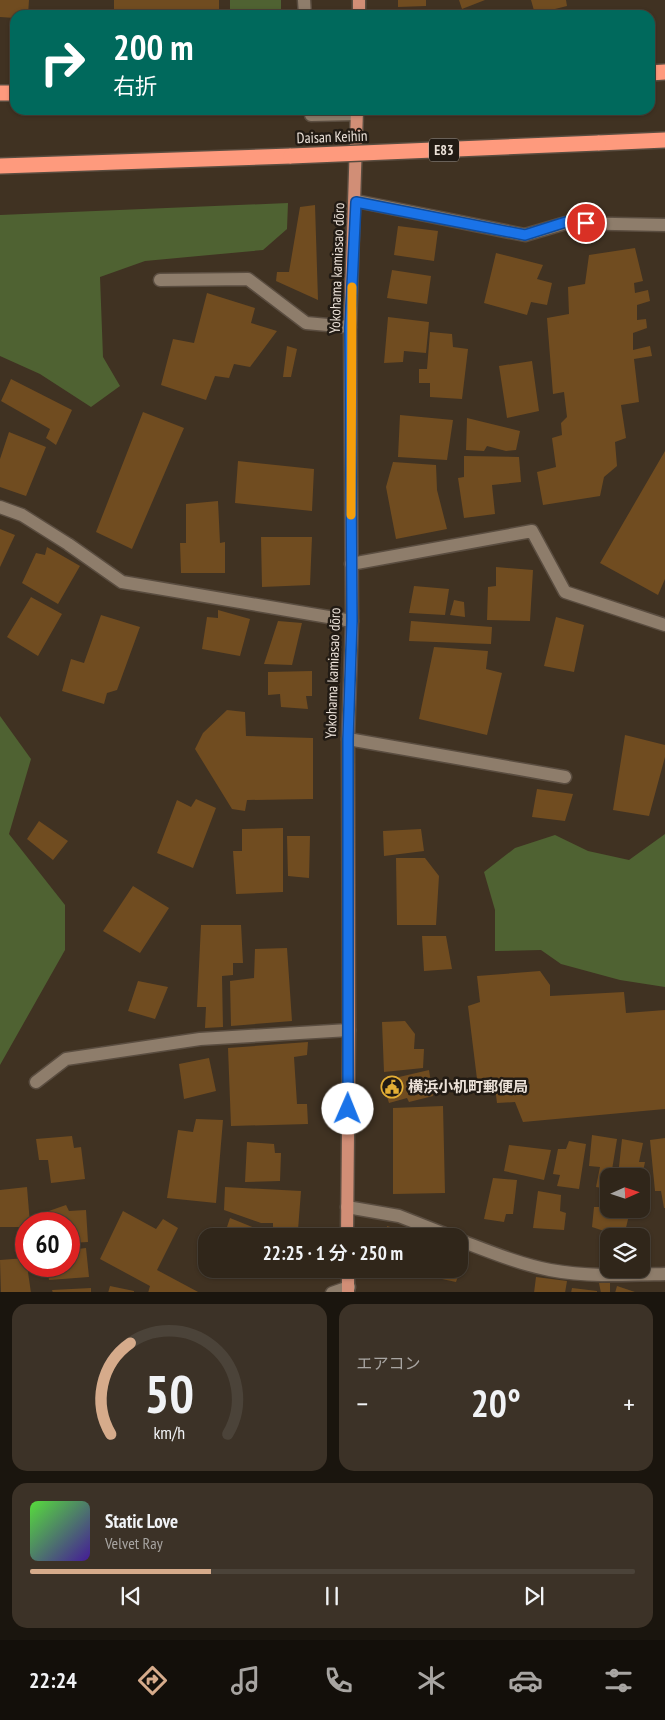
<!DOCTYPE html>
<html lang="ja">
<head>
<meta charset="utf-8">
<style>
	:root { --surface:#30261a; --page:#3c3227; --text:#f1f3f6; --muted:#a8a5a2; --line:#4b4339; --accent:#d6ab8b }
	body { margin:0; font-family:"PT Sans Narrow","Noto Sans JP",sans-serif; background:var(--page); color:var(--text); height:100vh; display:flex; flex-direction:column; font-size:19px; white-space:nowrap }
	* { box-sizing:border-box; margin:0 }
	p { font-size:16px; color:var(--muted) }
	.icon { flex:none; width:28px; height:28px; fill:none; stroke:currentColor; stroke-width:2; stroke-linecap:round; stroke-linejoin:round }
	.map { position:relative; height:1292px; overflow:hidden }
	.panel { display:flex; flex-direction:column; gap:12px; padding:12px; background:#1a150e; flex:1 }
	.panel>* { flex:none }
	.guide { position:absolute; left:10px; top:10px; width:645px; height:105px; border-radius:15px; box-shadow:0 1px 4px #0004,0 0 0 1px var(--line); background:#00695c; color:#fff; overflow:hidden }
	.needle { width:32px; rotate:87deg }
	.tools { position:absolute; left:600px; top:1168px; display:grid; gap:10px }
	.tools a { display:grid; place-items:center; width:50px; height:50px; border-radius:10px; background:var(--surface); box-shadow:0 1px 4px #0004,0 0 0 1px var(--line); font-size:25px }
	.speed { position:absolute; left:15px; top:1212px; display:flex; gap:10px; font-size:25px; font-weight:700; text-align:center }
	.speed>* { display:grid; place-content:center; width:65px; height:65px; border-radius:50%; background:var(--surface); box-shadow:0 1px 4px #0004,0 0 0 1px var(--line); line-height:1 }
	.speed .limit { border:8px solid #d22; background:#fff; color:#111 }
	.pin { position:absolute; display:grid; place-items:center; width:42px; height:42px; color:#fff; margin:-21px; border:2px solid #fff; border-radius:50%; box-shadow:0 1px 5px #0007 }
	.me { position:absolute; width:55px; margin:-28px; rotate:1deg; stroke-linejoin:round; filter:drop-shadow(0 0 4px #0008) }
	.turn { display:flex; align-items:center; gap:18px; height:105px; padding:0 20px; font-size:22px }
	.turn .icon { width:65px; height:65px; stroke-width:2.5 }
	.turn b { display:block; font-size:35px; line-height:42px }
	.big { font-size:38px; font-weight:600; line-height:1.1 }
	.panel .widget { flex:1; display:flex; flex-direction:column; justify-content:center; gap:8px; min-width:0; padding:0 18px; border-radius:15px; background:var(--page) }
	.panel .dial { align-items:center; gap:0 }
	.dial svg { height:130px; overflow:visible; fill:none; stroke:var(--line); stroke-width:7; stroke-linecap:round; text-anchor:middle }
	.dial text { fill:var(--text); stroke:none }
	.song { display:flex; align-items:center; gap:15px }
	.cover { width:60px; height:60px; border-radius:8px; background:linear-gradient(135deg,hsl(110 70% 55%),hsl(260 70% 35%)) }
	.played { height:5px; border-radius:2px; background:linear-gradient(90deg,var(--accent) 30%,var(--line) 30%) }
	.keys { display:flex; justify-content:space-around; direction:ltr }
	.heat { display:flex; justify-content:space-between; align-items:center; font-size:28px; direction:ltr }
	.panel .tiles { flex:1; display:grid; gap:12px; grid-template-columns:1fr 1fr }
	.widget:last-child { grid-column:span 2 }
	.trip { position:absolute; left:198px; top:1228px; width:270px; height:50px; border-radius:15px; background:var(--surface); box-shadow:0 1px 4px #0004,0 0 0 1px var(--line); font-weight:600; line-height:50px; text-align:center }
	.tab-bar { display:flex; height:80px; justify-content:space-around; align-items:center; background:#130f0a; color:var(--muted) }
	.tab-bar .icon { width:35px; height:35px }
	.tab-bar .selected { color:var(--accent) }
	.tab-bar b { font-size:22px; color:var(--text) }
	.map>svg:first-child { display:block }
	.green { fill:#4f6232 }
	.building { fill:#704c20 }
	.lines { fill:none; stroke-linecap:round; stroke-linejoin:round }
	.service-casing { stroke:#5a4d40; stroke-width:15 }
	.minor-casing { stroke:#5a4d40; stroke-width:15 }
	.primary-casing { stroke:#5a4d40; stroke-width:15 }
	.motorway-casing { stroke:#5a4d40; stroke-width:18 }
	.service { stroke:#8e7d6b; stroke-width:12 }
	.minor { stroke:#8e7d6b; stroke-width:12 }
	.primary { stroke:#d18e76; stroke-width:12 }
	.motorway { stroke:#fe9a7d; stroke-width:15 }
	.motorway-bridge-casing { stroke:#5a4d40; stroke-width:18; stroke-linecap:butt }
	.motorway-bridge { stroke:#fe9a7d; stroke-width:15 }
	.route-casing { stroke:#114b97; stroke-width:12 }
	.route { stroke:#1a73e8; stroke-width:9 }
	.slow { stroke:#f59e0b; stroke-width:9 }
	.labels { text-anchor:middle; stroke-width:5; stroke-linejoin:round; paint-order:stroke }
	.shield { fill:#221b14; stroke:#afa69d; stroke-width:1 }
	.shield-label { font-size:14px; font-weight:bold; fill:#ebe1d8 }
	.street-label { font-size:15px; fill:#ebe1d8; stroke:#221b14 }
	.poi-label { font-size:15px; font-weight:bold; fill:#ebe1d8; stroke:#221b14; text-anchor:start }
</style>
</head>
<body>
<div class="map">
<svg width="665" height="1293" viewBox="0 0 665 1293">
	<rect width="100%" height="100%" fill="#403222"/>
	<path class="green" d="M230,0h51v15h-51z
		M288,203l-1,26 -24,21 -118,11 -45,16 3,80 17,29 -29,21 -51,-33 -40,-18v-141z
		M0,716l31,43 -22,75 56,71v45l-65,115z
		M665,834v153l-45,-7 -59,-16 -20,-14 -46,1v-41l-11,-38 31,-24 40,-13 33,16 41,9z"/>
	<path class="building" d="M0,0h29l-1,15h-13v3l-15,-1z
		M114,0h105v15h-105z
		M398,0h28v6l-28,1z
		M459,0h26l-23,9z
		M531,0h35l1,6 -32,8z
		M315,205l3,95 -42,-19 1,-9h12l11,-65z
		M398,226l40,5 -4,30 -40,-6z
		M635,248l8,33 -9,2 1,10 13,-3 2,11 -13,4v15l9,-1 1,9 -14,5v17l17,-4 2,10 -18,3 5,43 -18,3 5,33 -11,4 2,24 -13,11 -4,19 -57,9 -6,-33 19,-5 -4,-29 10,-3 -1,-12 6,-6 -3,-25 -11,2 -6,-76 22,-4 -1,-27 17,-3 4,-29z
		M496,253l47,12 -6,14 15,4 -5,22 -16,-3 -4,13 -43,-12z
		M392,270l39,6 -4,28 -40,-6z
		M207,293l48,15 -4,15 26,8 -27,36 -16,-3 -5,14 -14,-2 -9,24 -45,-15 12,-46 21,4z
		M388,317l41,5 -3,31 -22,-2 -1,11 -19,1z
		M430,332l22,2 1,13 15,2 -6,50 -32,-2v-14h-11v-14h8z
		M287,346l10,3 -6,28h-8z
		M532,361l7,50 -32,7 -8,-52z
		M11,379l61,31 -16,35 -10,-7 4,-9 -49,-28z
		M143,412l41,16 -52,121 -36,-17z
		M400,415l53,5 -6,40 -49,-3z
		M467,418l53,13 -4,19 -10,1 -19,-5 -3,5 -18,-1z
		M9,432l37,15 -20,49 -26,-9v-28z
		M665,451v128l-7,16 -58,-32z
		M464,456l55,1 2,25 -29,3 3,29 -31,4 -6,-40 6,-1z
		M238,461l76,8 -2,42 -77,-8z
		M393,462l43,3 1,25 10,39 -51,10 -10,-52z
		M218,501l2,42 5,-1v31h-44l-1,-30h6v-39z
		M0,529l15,6 -15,32z
		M261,537h51l-2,48 -48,2z
		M47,547l33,19 -22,38 -36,-21 14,-30 9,2z
		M496,567l37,3 -3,51 -43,-1 1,-33 8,-1z
		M414,586l35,3 -4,26 -36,-2z
		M31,597l31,17 -24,42 -31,-19z
		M454,600l10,2 1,15 -15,-2z
		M218,610l32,9 -10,37 -38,-7 5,-32 11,1z
		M101,615l39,12 -23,63 -10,3 -3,11 -42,-13 9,-32 13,4z
		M556,617l28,8 -10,47 -30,-6z
		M278,621l24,2 -10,42 -28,-1z
		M411,621l81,6 -1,17 -82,-3z
		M434,647l54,4 -2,18 16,4 -15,62 -68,-16z
		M312,671v25h-6l2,13 -27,-2 -1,-13 -12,1v-23z
		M227,710l18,2 1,24 67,2v61l-66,1 -2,11 -13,-2 -37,-60 8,-16z
		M625,735l40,10v12l-16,59 -36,-6z
		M537,789l36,5 -8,27 -33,-4z
		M196,799l20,9 -23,60 -36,-15 20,-53 14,7z
		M39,821l29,20 -15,19 -26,-21z
		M283,828v64l-47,2 -3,-43h9v-22z
		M421,829l3,22 -40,5 -1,-25z
		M287,836h23l-1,42 -21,-2z
		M396,858h29l14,18 -3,49h-39z
		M133,886l36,22 -29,45 -37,-22z
		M201,925h40l2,38h-10v12l-11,1 1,51 -18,1 1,-21h-9z
		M422,936h24l6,33 -28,2z
		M287,948l5,73 -61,5 -1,-45 24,-3 1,-29z
		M540,971l10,14v11l74,-4 2,21 39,-3v99l-142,13 -8,-20 -18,1 -3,-24h-17l-9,-73 12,-4 -3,-26z
		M138,981l30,6 -13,32 -27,-8z
		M405,1021l10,13 -1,15h10l-1,19 -39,4 -2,-50z
		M308,1042l-1,13 -13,2 3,47h10l1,20 -77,2 -3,-78z
		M209,1058l7,33 -32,8 -5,-35z
		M429,1070l4,26 -24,6 -2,-4 -18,5 -7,-22z
		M443,1106l2,87 -52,1v-86z
		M196,1119l27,1 -7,83 -49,-5 11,-68 15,2z
		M592,1135l25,4 -6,37h-2v13l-13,-2 4,-20 -11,-1z
		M72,1136l2,12 7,-1 4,32 -34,4 -3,-23h-9l-3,-21z
		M665,1138v70h-1l-3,-17h-6l-5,-51z
		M622,1139l21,4 -4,19h6l-3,14h-24z
		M569,1141l17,3 -7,45 -22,-3 3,-11 -7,-1 5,-25h8z
		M247,1142l27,2 1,9h6l-1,28 -35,1z
		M509,1145l42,5 -7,30 -40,-9z
		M493,1178l24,2 -4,34h-7l-2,8 -20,-3z
		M27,1187l3,37h-4v3h-26v-37z
		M225,1187l76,4 -3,39 -25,-1v-6h-12l-37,-13z
		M538,1191l23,4 -1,16 6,2 -2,17 -31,-2z
		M604,1199l5,1v9h15l-1,6h6l-5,21h-15v6h-6l1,-11 -12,-4 2,-20h9z
		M66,1205l3,6 17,-1 2,32 -19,1v-19h-22l-1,-12z
		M123,1211l33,18 7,-10 15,9 -21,42 43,23h-52l2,-7 -50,-27z
		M230,1218l45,18h-51z
		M387,1226l33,10h-33z
		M459,1247l9,2 -12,33 -56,-12 59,-1z
		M86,1248l3,29 -40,3 -2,-14h22v-16z
		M26,1258l5,35h-30l-1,-33z
		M272,1269h28l-4,8z
		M536,1277l31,4 -2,12h-31z
		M599,1283h11v10h-9z
		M110,1286l24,5v2h-26z
		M617,1286l18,6 -1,1h-19z
		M91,1288v5h-38l-1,-3z
		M572,1288l25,3v2h-26z"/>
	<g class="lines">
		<g class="service-casing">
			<path id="service" d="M356,201l169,34 41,-12 99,2
				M351,564l181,-33 33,61 100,33
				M348,739l217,38"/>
		</g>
		<g class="minor-casing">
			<path id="minor" d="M304,0l1,15
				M311,110v5l46,-1
				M160,280l88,-1 58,44 44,4
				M0,507l22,8 46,29 54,38 230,39
				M36,1082l30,-23 134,-20 149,-9
				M347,1207l52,9 51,20
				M459,1240c29,11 60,24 91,30 38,7 77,5 115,4
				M332,1293l17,-6"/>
		</g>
		<g class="primary-casing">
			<path id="primary" d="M359,15v-15
				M347,1236l2,-206 -1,-291 4,-118 -2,-294 7,-217
				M348,1269v24"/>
		</g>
		<g class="motorway-casing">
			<path id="motorway" d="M650,73l15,-1
				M0,93h15
				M598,143l67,-3
				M0,166l291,-10"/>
		</g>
		<use href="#service" class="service"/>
		<use href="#minor" class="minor"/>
		<use href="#primary" class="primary"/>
		<use href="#motorway" class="motorway"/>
		<g class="motorway-bridge-casing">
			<path id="motorway-bridge" d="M291,156l307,-13"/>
		</g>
		<use href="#motorway-bridge" class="motorway-bridge"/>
	</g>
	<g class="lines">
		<g class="route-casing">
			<path id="route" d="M348,1109v-370l4,-118 -2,-294 6,-125 169,33 41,-13 20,1"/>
		</g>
		<use href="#route" class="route"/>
		<path class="slow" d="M351,515l1,-228"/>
	</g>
	<defs>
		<g id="civic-ring" transform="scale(1.125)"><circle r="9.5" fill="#221b14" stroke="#e3ae35" stroke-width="1.5"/><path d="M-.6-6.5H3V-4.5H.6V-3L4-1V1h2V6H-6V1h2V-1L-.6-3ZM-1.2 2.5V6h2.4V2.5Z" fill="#e3ae35"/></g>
	</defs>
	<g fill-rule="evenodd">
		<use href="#civic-ring" x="392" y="1087"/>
	</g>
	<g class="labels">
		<rect class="shield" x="429" y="138.5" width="30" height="23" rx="4"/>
		<g class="shield-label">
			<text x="444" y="155">E83</text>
		</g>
		<g class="street-label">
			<text transform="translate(332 137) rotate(-2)" y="5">Daisan Keihin</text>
			<text transform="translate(337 268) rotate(-88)" y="5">Yokohama kamiasao dōro</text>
			<text transform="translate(333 673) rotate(-88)" y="5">Yokohama kamiasao dōro</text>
		</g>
		<g class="poi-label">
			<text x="408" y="1092">横浜小机町郵便局</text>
		</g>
	</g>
</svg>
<div class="tools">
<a><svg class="needle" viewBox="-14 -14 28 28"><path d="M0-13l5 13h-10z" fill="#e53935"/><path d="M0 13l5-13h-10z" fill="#a8a5a2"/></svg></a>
<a><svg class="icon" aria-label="layers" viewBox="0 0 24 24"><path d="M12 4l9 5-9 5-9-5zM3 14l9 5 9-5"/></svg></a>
</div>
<div class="speed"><div class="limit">60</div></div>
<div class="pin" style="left:586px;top:223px;background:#d93025"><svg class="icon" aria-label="arrive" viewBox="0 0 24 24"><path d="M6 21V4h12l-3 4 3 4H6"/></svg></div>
<svg class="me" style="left:348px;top:1109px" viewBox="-20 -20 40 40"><circle r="19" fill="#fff"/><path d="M0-13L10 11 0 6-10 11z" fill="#1a73e8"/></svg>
<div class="trip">22:25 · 1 分 · 250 m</div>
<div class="guide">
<div class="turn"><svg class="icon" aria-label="right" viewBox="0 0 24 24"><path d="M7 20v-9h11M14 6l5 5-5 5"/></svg><div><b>200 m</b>右折</div></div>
</div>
</div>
<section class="panel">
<div class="tiles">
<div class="widget dial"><svg viewBox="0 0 100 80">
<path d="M14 69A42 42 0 1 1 86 69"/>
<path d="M14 69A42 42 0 0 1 26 13" stroke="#d6ab8b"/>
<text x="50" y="56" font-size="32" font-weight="700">50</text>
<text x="50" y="72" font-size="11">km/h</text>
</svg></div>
<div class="widget"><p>エアコン</p>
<div class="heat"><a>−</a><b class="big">20°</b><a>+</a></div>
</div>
<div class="widget">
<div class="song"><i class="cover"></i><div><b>Static Love</b><p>Velvet Ray</p></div></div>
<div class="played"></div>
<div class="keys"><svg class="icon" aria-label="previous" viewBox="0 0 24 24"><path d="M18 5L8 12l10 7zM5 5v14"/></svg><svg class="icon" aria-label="pause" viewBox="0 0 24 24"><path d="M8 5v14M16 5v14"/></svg><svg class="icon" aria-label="next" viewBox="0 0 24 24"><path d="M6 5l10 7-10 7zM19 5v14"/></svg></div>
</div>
</div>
</section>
<nav class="tab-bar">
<b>22:24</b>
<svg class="icon selected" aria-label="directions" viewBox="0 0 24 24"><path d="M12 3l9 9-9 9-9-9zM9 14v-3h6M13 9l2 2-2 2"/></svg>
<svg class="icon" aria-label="music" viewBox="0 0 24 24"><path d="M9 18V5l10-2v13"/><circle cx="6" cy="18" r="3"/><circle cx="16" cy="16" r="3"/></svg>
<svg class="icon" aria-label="phone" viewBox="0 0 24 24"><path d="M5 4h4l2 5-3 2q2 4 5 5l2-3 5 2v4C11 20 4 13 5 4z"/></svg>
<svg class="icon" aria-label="climate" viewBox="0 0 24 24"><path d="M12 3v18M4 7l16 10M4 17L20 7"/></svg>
<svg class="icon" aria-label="car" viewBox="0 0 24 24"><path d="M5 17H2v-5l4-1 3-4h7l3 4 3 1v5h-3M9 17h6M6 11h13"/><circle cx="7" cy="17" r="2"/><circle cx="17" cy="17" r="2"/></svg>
<svg class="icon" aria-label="filters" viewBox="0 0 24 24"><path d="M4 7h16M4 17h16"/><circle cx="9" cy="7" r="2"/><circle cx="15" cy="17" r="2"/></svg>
</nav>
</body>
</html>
